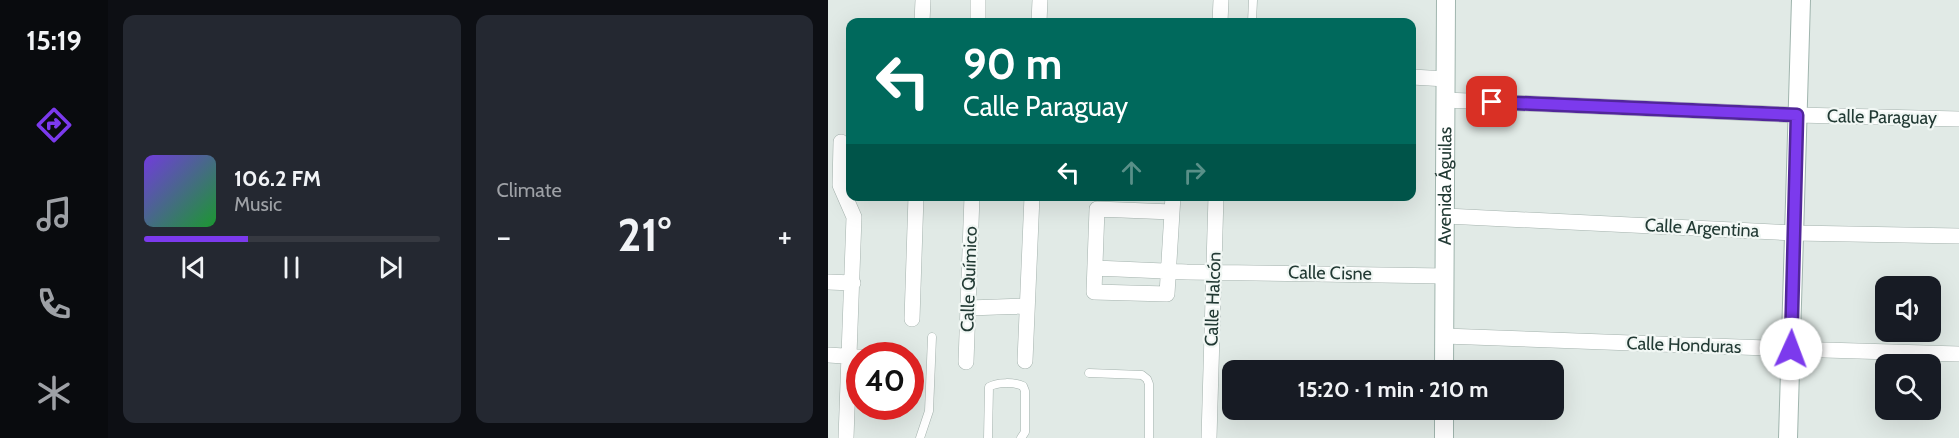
<!DOCTYPE html>
<html lang="en">
<head>
<meta charset="utf-8">
<style>
	:root { --surface:#171b24; --page:#242831; --text:#f1f3f6; --muted:#9ea1a6; --line:#363941; --accent:#7c3aed }
	body { margin:0; font-family:Cabin,sans-serif; background:var(--page); color:var(--text); height:100vh; display:flex; flex-direction:column; font-size:22px; white-space:nowrap }
	* { box-sizing:border-box; margin:0 }
	p { font-size:20px; color:var(--muted) }
	.icon { flex:none; width:33px; height:33px; fill:none; stroke:currentColor; stroke-width:2; stroke-linecap:round; stroke-linejoin:round }
	.map { position:relative; flex:1; overflow:hidden }
	.sheet { display:flex; flex-direction:column; gap:15px; padding:15px; background:#0d0f14; width:720px }
	.sheet>* { flex:none }
	.guide { position:absolute; left:18px; top:18px; width:570px; height:183px; border-radius:12px; box-shadow:0 6px 24px #0002; background:#00695c; color:#fff; overflow:hidden }
	.tools { position:absolute; left:1047px; top:276px; display:grid; gap:12px }
	.tools a { display:grid; place-items:center; width:66px; height:66px; border-radius:12px; background:var(--surface); box-shadow:0 6px 24px #0002; font-size:30px }
	.speed { position:absolute; left:18px; top:342px; display:flex; gap:12px; font-size:30px; font-weight:700; text-align:center }
	.speed>* { display:grid; place-content:center; width:78px; height:78px; border-radius:50%; background:var(--surface); box-shadow:0 6px 24px #0002; line-height:1 }
	.speed .limit { border:9px solid #d22; background:#fff; color:#111 }
	.pin { position:absolute; display:grid; place-items:center; width:51px; height:51px; color:#fff; margin:-26px; border-radius:12px; box-shadow:0 3px 9px #0006 }
	.me { position:absolute; width:66px; margin:-33px; rotate:2deg; stroke-linejoin:round; filter:drop-shadow(0 0 4px #0008) }
	.turn { display:flex; align-items:center; gap:21px; height:126px; padding:0 18px; font-size:27px }
	.turn .icon { width:78px; height:78px; stroke-width:2.5 }
	.turn b { display:block; font-size:42px; line-height:51px }
	.lanes { display:flex; align-items:center; height:57px; padding:0 18px; background:#0003; justify-content:center; gap:30px; direction:ltr }
	.lanes .off { opacity:.35 }
	.big { font-size:45px; font-weight:700; line-height:1.1 }
	.sheet .widget { flex:1; display:flex; flex-direction:column; justify-content:center; gap:9px; min-width:0; padding:0 21px; border-radius:12px; background:var(--page) }
	.song { display:flex; align-items:center; gap:18px }
	.cover { width:72px; height:72px; border-radius:9px; background:linear-gradient(135deg,hsl(260 70% 55%),hsl(130 70% 35%)) }
	.played { height:6px; border-radius:3px; background:linear-gradient(90deg,var(--accent) 35%,var(--line) 35%) }
	.keys { display:flex; justify-content:space-around; direction:ltr }
	.heat { display:flex; justify-content:space-between; align-items:center; font-size:33px; direction:ltr }
	.sheet .tiles { flex:1; display:grid; gap:15px; grid-template-columns:repeat(2,1fr) }
	.trip { position:absolute; left:394px; top:360px; width:342px; height:60px; border-radius:12px; background:var(--surface); box-shadow:0 6px 24px #0002; font-weight:700; line-height:60px; text-align:center }
	main { display:flex; flex:1; min-height:0 }
	.tabs { display:flex; flex-direction:column; width:108px; justify-content:space-around; align-items:center; background:#090b0e; color:var(--muted) }
	.tabs .icon { width:42px; height:42px }
	.tabs .active { color:var(--accent) }
	.tabs b { font-size:27px; color:var(--text) }
	.map>svg:first-child { display:block }
	.lines { fill:none; stroke-linecap:round; stroke-linejoin:round }
	.lane-casing { stroke:#a4b2ad; stroke-width:9 }
	.street-casing { stroke:#a4b2ad; stroke-width:16 }
	.secondary-casing { stroke:#a0b5ae; stroke-width:20 }
	.lane { stroke:#fff; stroke-width:8 }
	.street { stroke:#fff; stroke-width:15 }
	.secondary { stroke:#fff; stroke-width:18 }
	.route-casing { stroke:#51269a; stroke-width:15 }
	.route { stroke:#7c3aed; stroke-width:10 }
	.labels { text-anchor:middle; stroke-width:4.5; stroke-linejoin:round; paint-order:stroke }
	.street-label { font-size:18px; fill:#223a34; stroke:#f1f7f4 }
</style>
</head>
<body>
<main>
<nav class="tabs">
<b>15:19</b>
<svg class="icon active" aria-label="directions" viewBox="0 0 24 24"><path d="M12 3l9 9-9 9-9-9zM9 14v-3h6M13 9l2 2-2 2"/></svg>
<svg class="icon" aria-label="music" viewBox="0 0 24 24"><path d="M9 18V5l10-2v13"/><circle cx="6" cy="18" r="3"/><circle cx="16" cy="16" r="3"/></svg>
<svg class="icon" aria-label="phone" viewBox="0 0 24 24"><path d="M5 4h4l2 5-3 2q2 4 5 5l2-3 5 2v4C11 20 4 13 5 4z"/></svg>
<svg class="icon" aria-label="climate" viewBox="0 0 24 24"><path d="M12 3v18M4 7l16 10M4 17L20 7"/></svg>
</nav>
<section class="sheet">
<div class="tiles">
<div class="widget">
<div class="song"><i class="cover"></i><div><b>106.2 FM</b><p>Music</p></div></div>
<div class="played"></div>
<div class="keys"><svg class="icon" aria-label="previous" viewBox="0 0 24 24"><path d="M18 5L8 12l10 7zM5 5v14"/></svg><svg class="icon" aria-label="pause" viewBox="0 0 24 24"><path d="M8 5v14M16 5v14"/></svg><svg class="icon" aria-label="next" viewBox="0 0 24 24"><path d="M6 5l10 7-10 7zM19 5v14"/></svg></div>
</div>
<div class="widget"><p>Climate</p>
<div class="heat"><a>−</a><b class="big">21°</b><a>+</a></div>
</div>
</div>
</section>
<div class="map">
<svg width="1131" height="438" viewBox="0 0 1131 438">
	<rect width="100%" height="100%" fill="#e1eae6"/>
	<g class="lines">
		<g class="lane-casing">
			<path id="lane" d="M424,22l1,-22
				M261,373l53,2 5,4 2,5v54
				M92,438l9,-27 3,-74
				M160,438l1,-51c8,-5 25,-5 34,-1l2,5v41l-4,6"/>
		</g>
		<g class="street-casing">
			<path id="street" d="M94,22l1,-22
				M150,22v-22
				M211,22l1,-22
				M392,22l1,-22
				M584,77l34,2
				M617,100l352,15 162,4
				M13,142l-1,43 14,32 -8,221
				M344,212l-75,-3 -3,83 73,2c2,-32 4,-65 6,-98
				M618,216l349,17 164,3
				M267,268l92,4 258,4
				M0,282l25,1
				M141,308l57,-2
				M84,319l4,-123
				M616,336l347,13 168,5
				M0,355l32,2
				M197,361l7,-165
				M138,362l6,-166
				M381,438l7,-242"/>
		</g>
		<g class="secondary-casing">
			<g id="secondary">
				<path id="s1" d="M616,370l2,-370"/>
				<path d="M616,438v-28"/>
				<path d="M960,438l13,-438"/>
			</g>
		</g>
		<use href="#lane" class="lane"/>
		<use href="#street" class="street"/>
		<use href="#secondary" class="secondary"/>
	</g>
	<g class="lines">
		<g class="route-casing">
			<path id="route" d="M664,102l305,13 -6,234"/>
		</g>
		<use href="#route" class="route"/>
	</g>
	<g class="labels">
		<g class="street-label">
			<text transform="translate(1054 117) rotate(1)" y="6">Calle Paraguay</text>
			<text dy="6" stroke="none"><textPath href="#s1" startOffset="184">Avenida Águilas</textPath></text>
			<text transform="translate(874 228) rotate(3)" y="6">Calle Argentina</text>
			<text transform="translate(502 273) rotate(1)" y="6">Calle Cisne</text>
			<text transform="translate(141 279) rotate(-88)" y="6">Calle Químico</text>
			<text transform="translate(385 299) rotate(-88)" y="6">Calle Halcón</text>
			<text transform="translate(856 345) rotate(2)" y="6">Calle Honduras</text>
		</g>
	</g>
</svg>
<div class="tools">
<a><svg class="icon" aria-label="sound" viewBox="0 0 24 24"><path d="M4 9h4l5-4v14l-5-4H4zM17 9q2 3 0 6"/></svg></a>
<a><svg class="icon" aria-label="search" viewBox="0 0 24 24"><circle cx="10" cy="10" r="6"/><path d="M15 15l6 6"/></svg></a>
</div>
<div class="speed"><div class="limit">40</div></div>
<div class="pin" style="left:664px;top:102px;background:#d93025"><svg class="icon" aria-label="arrive" viewBox="0 0 24 24"><path d="M6 21V4h12l-3 4 3 4H6"/></svg></div>
<svg class="me" style="left:963px;top:349px" viewBox="-20 -20 40 40"><circle r="19" fill="#fff"/><path d="M0-13L10 11 0 6-10 11z" fill="#7c3aed"/></svg>
<div class="trip">15:20 · 1 min · 210 m</div>
<div class="guide">
<div class="turn"><svg class="icon" aria-label="left" viewBox="0 0 24 24"><path d="M17 20v-9H6M10 6l-5 5 5 5"/></svg><div><b>90 m</b>Calle Paraguay</div></div>
<div class="lanes"><svg class="icon" aria-label="left" viewBox="0 0 24 24"><path d="M17 20v-9H6M10 6l-5 5 5 5"/></svg><svg class="icon off" aria-label="ahead" viewBox="0 0 24 24"><path d="M12 20V5M6 11l6-6 6 6"/></svg><svg class="icon off" aria-label="right" viewBox="0 0 24 24"><path d="M7 20v-9h11M14 6l5 5-5 5"/></svg></div>
</div>
</div>
</main>
</body>
</html>
